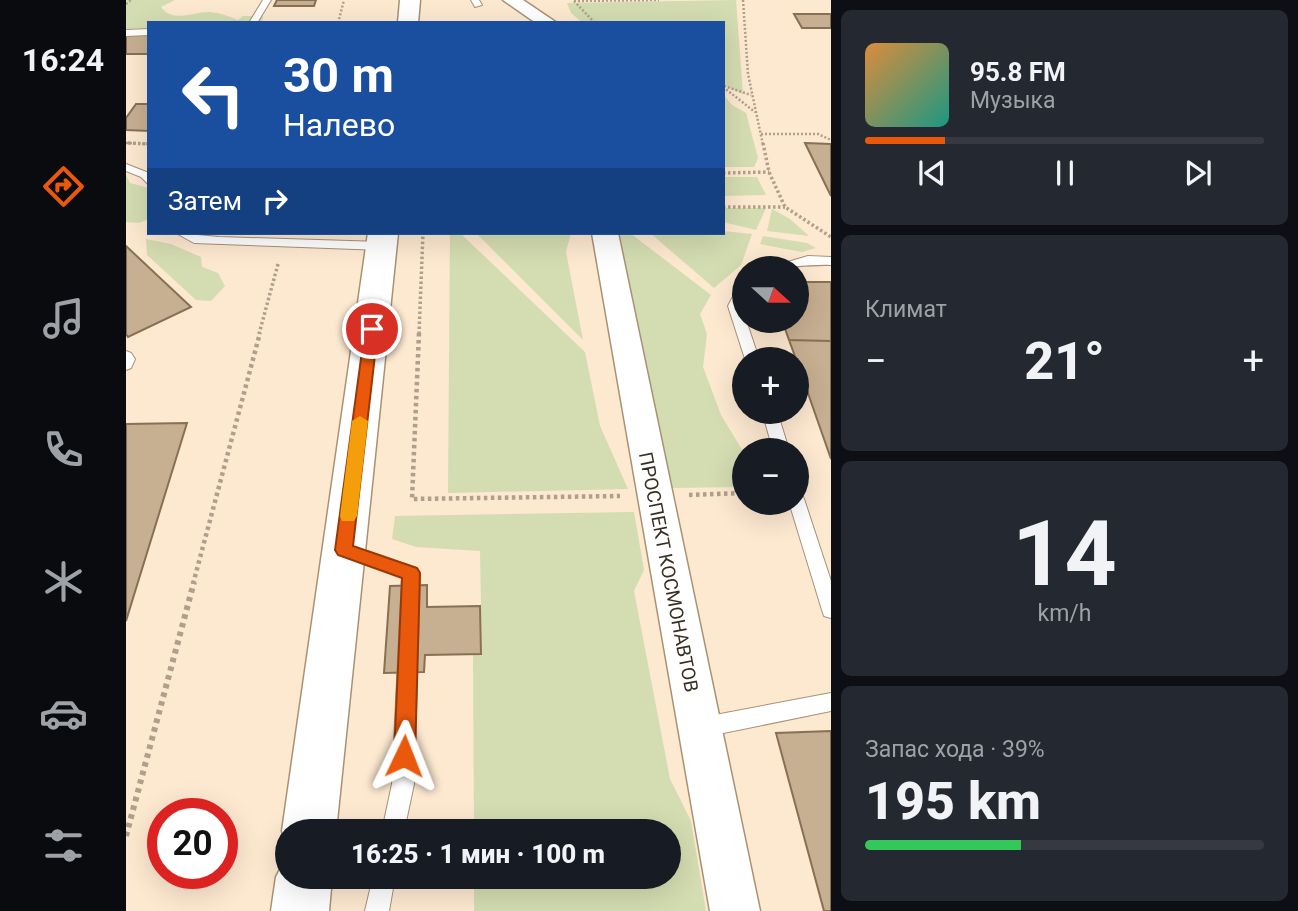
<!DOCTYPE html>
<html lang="ru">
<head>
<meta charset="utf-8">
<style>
	:root { --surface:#171b24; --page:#242831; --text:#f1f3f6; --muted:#9ea1a6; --line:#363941; --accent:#ea580c }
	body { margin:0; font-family:Roboto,sans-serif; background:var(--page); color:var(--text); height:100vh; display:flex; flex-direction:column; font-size:26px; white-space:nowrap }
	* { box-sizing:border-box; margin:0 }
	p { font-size:23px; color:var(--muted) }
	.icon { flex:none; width:38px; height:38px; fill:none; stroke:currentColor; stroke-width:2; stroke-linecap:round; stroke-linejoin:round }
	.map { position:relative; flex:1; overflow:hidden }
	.sheet { display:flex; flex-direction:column; gap:10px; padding:10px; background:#0d0f14; width:467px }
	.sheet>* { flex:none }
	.banner { position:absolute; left:21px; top:21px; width:578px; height:214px; border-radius:0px; box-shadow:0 7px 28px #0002; background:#1a4fa0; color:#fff; overflow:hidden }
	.needle { width:46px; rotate:111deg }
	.fabs { position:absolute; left:606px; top:256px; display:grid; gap:14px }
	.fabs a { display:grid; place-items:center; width:77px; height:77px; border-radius:50%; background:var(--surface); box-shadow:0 7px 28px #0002; font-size:35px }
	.speed { position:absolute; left:21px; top:798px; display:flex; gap:14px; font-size:35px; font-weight:700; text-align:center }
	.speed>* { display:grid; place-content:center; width:91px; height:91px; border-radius:50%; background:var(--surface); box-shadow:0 7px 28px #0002; line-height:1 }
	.speed .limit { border:10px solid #d22; background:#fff; color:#111 }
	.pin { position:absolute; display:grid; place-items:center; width:60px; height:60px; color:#fff; margin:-30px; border:4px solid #fff; border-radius:50%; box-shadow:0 2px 7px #0007 }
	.me { position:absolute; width:77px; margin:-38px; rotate:2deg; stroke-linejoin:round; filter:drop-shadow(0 0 5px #0008) }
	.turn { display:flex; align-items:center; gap:24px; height:147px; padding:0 21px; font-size:32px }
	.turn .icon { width:91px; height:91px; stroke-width:2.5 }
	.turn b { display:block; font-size:49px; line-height:60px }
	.then { display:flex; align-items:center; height:66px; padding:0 21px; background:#0003; gap:14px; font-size:26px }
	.big { font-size:52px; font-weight:800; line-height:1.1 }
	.sheet .card { flex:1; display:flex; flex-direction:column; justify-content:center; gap:10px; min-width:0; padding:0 24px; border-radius:10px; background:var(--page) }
	.sheet .dial { align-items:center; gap:0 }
	.dial b { font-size:91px; line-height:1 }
	.song { display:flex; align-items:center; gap:21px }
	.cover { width:84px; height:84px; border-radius:10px; background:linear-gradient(135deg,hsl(30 70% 55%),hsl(170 70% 35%)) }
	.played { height:7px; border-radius:4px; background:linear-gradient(90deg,var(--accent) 20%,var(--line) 20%) }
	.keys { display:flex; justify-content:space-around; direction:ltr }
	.heat { display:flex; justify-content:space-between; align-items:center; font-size:38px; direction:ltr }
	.charge { height:10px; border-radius:5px; background:linear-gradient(90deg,#34c759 39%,var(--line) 0) }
	.trip { position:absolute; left:149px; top:819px; width:406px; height:70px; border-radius:35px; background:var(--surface); box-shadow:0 7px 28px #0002; font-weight:800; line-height:70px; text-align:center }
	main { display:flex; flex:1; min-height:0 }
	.dock { display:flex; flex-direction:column; width:126px; justify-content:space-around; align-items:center; background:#090b0e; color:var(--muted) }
	.dock .icon { width:49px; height:49px }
	.dock .active { color:var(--accent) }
	.dock b { font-size:32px; color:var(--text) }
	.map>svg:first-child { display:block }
	.green { fill:#d4dcb1 }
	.building { fill:#c7af91; stroke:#877054; stroke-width:2 }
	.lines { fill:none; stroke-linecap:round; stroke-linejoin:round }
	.service-casing { stroke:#a99274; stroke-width:2 }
	.minor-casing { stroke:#a99274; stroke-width:3 }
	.secondary-casing { stroke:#a99274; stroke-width:3 }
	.path-far3 { stroke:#af9f8b; stroke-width:2.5; stroke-dasharray:2 2; stroke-linecap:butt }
	.path-far2 { stroke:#af9f8b; stroke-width:3.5; stroke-dasharray:2.5 2.5; stroke-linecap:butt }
	.path-far1 { stroke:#af9f8b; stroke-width:4.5; stroke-dasharray:3.5 3.5; stroke-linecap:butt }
	.path { stroke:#af9f8b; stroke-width:6; stroke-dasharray:4.5 4.5; stroke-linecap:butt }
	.service { fill:#fff; fill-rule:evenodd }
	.minor { fill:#fff; fill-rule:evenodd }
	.secondary { fill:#fff; fill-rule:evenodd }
	.route { fill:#ea580c; stroke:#983908; stroke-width:2 }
	.slow { fill:#f59e0b }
	.labels { text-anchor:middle; stroke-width:6; stroke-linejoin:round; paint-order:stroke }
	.street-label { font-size:19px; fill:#382f23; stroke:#fff }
</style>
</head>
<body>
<main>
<nav class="dock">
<b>16:24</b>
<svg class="icon active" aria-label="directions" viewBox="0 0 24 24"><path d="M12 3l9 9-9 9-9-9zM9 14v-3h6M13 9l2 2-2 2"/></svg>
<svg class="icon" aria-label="music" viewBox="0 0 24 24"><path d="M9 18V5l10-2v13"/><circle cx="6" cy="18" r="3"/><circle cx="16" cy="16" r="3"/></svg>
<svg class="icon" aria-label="phone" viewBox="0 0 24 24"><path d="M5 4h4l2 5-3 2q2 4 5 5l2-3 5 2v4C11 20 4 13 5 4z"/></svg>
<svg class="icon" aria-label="climate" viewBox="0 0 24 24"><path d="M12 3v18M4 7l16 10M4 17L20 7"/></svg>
<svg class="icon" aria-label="car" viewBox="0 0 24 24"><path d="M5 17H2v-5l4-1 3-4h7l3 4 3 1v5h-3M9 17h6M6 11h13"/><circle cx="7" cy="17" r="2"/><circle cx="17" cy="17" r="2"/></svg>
<svg class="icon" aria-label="filters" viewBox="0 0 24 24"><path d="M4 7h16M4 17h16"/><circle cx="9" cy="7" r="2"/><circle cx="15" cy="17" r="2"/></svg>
</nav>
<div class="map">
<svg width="705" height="911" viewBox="0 0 705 911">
	<rect width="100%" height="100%" fill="#fde8d0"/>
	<path class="green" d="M0,0h49l-14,7c12,17 33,4 49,5 10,1 19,4 28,8l5,-4h20l-1,7h-113v5l-23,1z
		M610,0l7,94 -20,-9v-62h-140l-12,-10 -4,-10z
		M597,94l9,11 14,8 12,45 -4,9h-31z
		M0,175l4,8 19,5v31l-10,4 -13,-1z
		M597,177h34l9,18 -43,1z
		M597,208h43l-10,22 -33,-8z
		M646,209l18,10 19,17 -42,-5z
		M597,231l29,3 -11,31 -27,23 -64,-55z
		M324,233h10l125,119 15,74 28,63 -180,4z
		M350,233h95l-5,19 17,88z
		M486,233h18l81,62 -11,19 7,20 -4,33 18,48 23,38v34l-76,1z
		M637,236l44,7 9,5 -14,4 -42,-8z
		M20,239l25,5 30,13 1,10 16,6 7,13 -14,15 -15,-1 -49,-45z
		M508,512l10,58 -10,21 36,188 21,42 15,90h-232v-34h194v-46h-194l-1,-176h9l-2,-104 -64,-4 -24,-8 3,-23z"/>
	<path class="building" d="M151,0h39l-2,6h-40z
		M668,14h37v14h-29z
		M0,35h23v19h-23z
		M10,104h13v27l-23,-1v-12z
		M679,143l26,1v52z
		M0,246l65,61 -63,30 -2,-3z
		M670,282h35v59l-42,-1 -7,-20h14z
		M663,340l42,1v118l-35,-100z
		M61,423l-61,198v-197z
		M301,585v22l53,-1 1,48 -56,1 -1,17 -40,1 6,-87z
		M705,731v180h-7l-48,-178z"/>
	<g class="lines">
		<g class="service-casing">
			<path id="service" d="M137,0h8l-14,23h-8z
				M345,0h8l3,5 -7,2z
				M23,29v6l-23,1v-6z
				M0,164l23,9v12l-8,-8 -15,-6z
				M50,233l43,4 163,5 6,4 -6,4 -188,-7z
				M682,256l23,1v8c-22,-1 -42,3 -64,3z
				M618,283l-2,23 2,14h2l13,39h-14l-17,-53 10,-19z
				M0,351l5,2 4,6 -4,9 -5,2z
				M636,411h15l12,39h-16z
				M670,493l6,1 2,5 27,82v37l-7,-2 -2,-6 -33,-108h7z
				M220,544l71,24 3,5 -6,211 -10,47h-22l10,-47 10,-207 -62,-21 -3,-5 3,-5z
				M705,693v18l-132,27 -7,-3 -3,-7 3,-7 7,-3z
				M247,877h22l-6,34h-24z"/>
		</g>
		<g class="minor-casing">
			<path id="minor" d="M377,0h20l34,23h-21z
				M466,233h26l142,678h-50z"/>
		</g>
		<g class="secondary-casing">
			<path id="secondary" d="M274,0h20l-2,23h-20z
				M242,233h30l-62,598h-49v13l-5,-13z
				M161,856v21h45l-3,34h-58l5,-34z"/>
		</g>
		<path class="path-far3" d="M617,0l5,74 15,71
			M448,1l85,-1
			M448,1l21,22
			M0,4l5,-4
			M212,23l6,-23
			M598,86l27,9
			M597,87l32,25
			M635,134h57l13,6
			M0,143l23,1"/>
		<path class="path-far2" d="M2,143l21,1
			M637,143l6,29 16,35 46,30
			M597,173l46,-1
			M597,207h62
			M133,334l19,-70
			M293,334l4,-101"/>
		<path class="path-far1" d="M293,333l-7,166 208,-3
			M563,495l55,-2
			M67,584l67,-251"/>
		<path class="path" d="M0,836l68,-254"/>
		<use href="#service" class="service"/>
		<use href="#minor" class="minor"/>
		<use href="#secondary" class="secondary"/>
	</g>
	<path class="route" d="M246,325l6,4 -25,217 64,22 3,5 -5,183 -3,7 -8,3 -7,-3 -3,-7 8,-178 -64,-23 -3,-5 30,-221z"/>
	<path class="slow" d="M234,416l8,5 -11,95 -3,5h-12l-2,-5 12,-95z"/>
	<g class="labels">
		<g class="street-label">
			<text transform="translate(543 572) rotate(79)" y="7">ПРОСПЕКТ КОСМОНАВТОВ</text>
		</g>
	</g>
</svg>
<div class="fabs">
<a><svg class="needle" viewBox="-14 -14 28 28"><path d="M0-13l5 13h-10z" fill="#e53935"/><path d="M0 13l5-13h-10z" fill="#9ea1a6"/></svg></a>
<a>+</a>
<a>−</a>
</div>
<div class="speed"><div class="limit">20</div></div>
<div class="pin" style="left:246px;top:329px;background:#d93025"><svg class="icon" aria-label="arrive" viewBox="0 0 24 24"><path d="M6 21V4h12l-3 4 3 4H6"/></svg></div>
<svg class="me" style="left:278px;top:756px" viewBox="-20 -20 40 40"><path d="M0-17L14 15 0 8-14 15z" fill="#ea580c" stroke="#fff" stroke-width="4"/></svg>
<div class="trip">16:25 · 1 мин · 100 m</div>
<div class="banner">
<div class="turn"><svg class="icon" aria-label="left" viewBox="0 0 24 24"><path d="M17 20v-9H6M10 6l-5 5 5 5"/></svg><div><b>30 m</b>Налево</div></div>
<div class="then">Затем<svg class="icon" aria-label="right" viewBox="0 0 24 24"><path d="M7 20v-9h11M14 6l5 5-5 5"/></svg></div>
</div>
</div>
<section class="sheet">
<div class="card">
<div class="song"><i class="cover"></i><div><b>95.8 FM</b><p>Музыка</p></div></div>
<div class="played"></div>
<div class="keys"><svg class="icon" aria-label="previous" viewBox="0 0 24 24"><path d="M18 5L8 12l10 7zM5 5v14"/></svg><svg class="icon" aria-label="pause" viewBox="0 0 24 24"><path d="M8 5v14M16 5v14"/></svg><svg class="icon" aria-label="next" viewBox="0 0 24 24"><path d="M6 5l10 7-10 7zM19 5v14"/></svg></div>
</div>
<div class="card"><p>Климат</p>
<div class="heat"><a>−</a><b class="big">21°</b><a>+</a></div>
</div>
<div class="card dial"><b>14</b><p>km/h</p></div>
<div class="card"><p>Запас хода · 39%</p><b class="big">195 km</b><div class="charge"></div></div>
</section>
</main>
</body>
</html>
